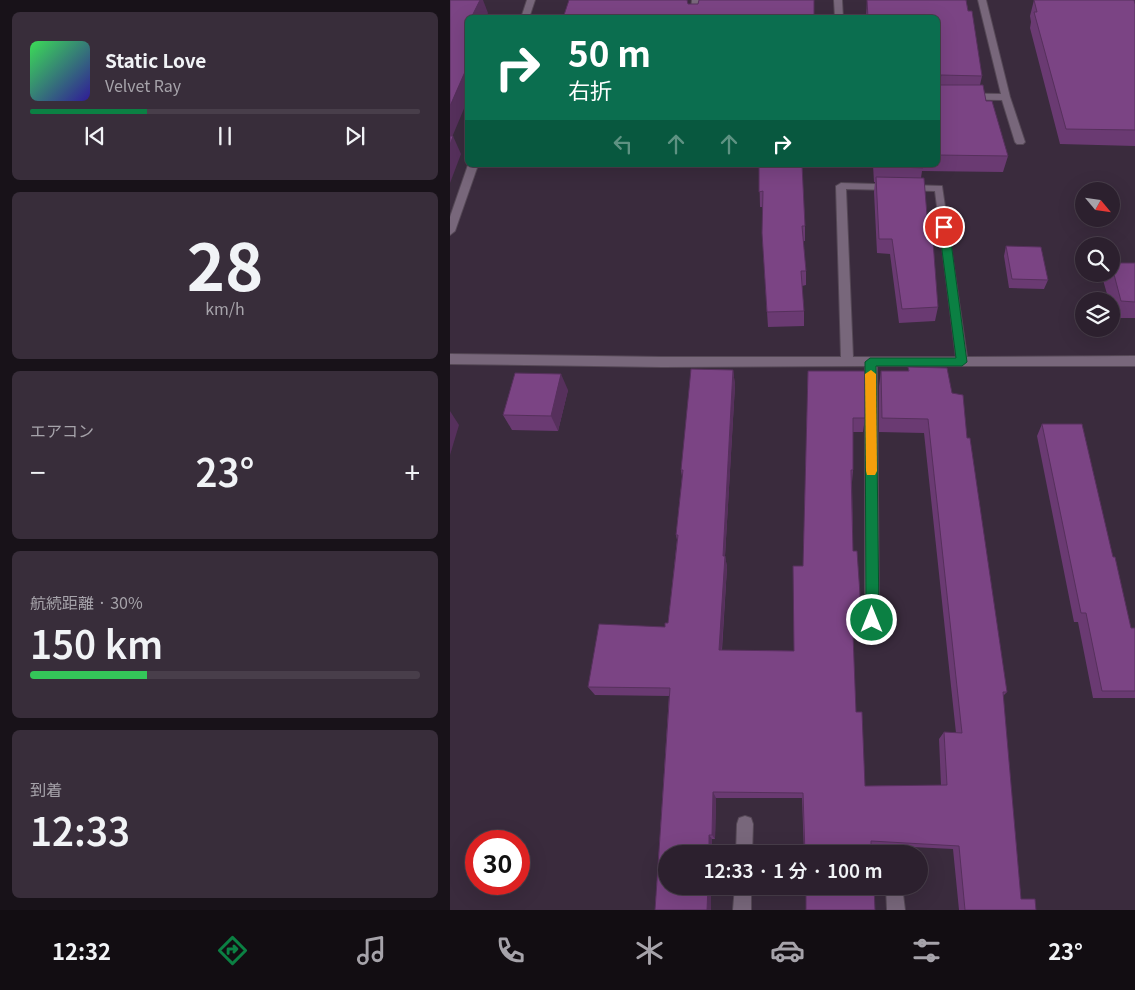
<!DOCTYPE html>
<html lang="ja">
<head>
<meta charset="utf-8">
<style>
	:root { --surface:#2c202e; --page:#382d3a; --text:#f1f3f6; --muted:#a6a3aa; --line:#483e4a; --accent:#0b8043 }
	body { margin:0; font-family:Georgia,"Noto Sans JP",serif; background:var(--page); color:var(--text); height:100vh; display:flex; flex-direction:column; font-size:19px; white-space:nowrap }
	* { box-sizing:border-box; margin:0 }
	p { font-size:16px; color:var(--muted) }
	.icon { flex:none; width:28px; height:28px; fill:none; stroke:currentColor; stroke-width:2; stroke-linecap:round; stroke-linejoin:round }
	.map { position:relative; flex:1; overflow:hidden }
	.drawer { display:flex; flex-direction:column; gap:12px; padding:12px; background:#181219; width:450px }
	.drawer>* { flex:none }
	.hud { position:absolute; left:15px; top:15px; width:475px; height:152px; border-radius:8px; box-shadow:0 5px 20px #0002,0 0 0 1px var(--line); background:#0b6e4f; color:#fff; overflow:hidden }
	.needle { width:32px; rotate:119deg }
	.controls { position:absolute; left:625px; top:182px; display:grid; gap:10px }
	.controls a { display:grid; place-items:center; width:45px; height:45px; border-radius:50%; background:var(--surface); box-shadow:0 5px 20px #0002,0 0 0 1px var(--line); font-size:25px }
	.speed { position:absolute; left:15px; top:830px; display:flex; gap:10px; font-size:25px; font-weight:700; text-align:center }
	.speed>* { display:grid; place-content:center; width:65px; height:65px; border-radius:50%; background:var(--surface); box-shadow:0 5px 20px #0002,0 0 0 1px var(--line); line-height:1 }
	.speed .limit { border:8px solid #d22; background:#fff; color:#111 }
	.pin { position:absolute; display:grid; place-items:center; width:42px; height:42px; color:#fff; margin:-21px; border:2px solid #fff; border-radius:50%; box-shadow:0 1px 5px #0007 }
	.me { position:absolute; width:55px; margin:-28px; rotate:0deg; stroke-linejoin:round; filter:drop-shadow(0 0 4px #0008) }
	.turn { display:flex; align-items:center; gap:18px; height:105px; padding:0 20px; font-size:22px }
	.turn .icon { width:65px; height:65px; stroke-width:2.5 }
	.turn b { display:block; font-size:35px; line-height:42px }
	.lanes { display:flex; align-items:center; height:48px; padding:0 20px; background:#0003; justify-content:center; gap:25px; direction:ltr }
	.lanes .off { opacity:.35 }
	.big { font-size:38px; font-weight:600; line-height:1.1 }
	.drawer .tile { flex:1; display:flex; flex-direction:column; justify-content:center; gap:8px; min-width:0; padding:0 18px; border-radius:8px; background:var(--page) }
	.drawer .dial { align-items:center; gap:0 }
	.dial b { font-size:65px; line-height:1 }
	.song { display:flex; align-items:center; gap:15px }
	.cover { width:60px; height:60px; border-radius:8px; background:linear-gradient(135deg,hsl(130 70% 55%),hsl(250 70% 35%)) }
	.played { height:5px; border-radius:2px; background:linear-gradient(90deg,var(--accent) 30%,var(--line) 30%) }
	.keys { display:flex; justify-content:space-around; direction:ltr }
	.heat { display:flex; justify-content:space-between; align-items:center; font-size:28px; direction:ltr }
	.charge { height:8px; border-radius:4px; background:linear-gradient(90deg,#34c759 30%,var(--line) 0) }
	.trip { position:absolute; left:208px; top:845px; width:270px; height:50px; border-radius:25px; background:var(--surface); box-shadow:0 5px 20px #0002,0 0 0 1px var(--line); font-weight:600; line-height:50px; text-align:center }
	.tab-bar { display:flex; height:80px; justify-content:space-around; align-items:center; background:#120d12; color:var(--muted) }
	.tab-bar .icon { width:35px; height:35px }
	.tab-bar .current { color:var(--accent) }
	.tab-bar b { font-size:22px; color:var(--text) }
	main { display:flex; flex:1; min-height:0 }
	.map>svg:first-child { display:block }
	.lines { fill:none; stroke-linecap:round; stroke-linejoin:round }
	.minor-casing { stroke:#554856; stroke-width:2 }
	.minor { fill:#78677b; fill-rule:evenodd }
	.wall { fill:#6a3a72 }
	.shaded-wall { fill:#56305c }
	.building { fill:#7b4484; stroke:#56305c }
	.route { fill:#0b8043; stroke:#07532c }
	.slow { fill:#f59e0b }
</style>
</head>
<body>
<main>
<section class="drawer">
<div class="tile">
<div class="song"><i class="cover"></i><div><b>Static Love</b><p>Velvet Ray</p></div></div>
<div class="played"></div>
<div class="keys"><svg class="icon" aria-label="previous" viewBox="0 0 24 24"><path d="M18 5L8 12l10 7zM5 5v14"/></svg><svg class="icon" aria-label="pause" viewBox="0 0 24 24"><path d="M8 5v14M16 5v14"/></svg><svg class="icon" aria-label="next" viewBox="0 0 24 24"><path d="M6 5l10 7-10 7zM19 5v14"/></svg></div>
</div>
<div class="tile dial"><b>28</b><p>km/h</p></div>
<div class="tile"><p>エアコン</p>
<div class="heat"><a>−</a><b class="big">23°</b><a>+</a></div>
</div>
<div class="tile"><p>航続距離 · 30%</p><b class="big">150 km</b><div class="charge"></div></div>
<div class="tile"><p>到着</p><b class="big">12:33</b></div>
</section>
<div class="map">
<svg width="685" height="910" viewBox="0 0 685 910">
	<rect width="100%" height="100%" fill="#3a2b3d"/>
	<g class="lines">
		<g class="minor-casing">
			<path id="minor" d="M77,0h8l-6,18h-8z
				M242,0h8l-2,18h-8z
				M384,0h8l1,18h-8z
				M528,0h8l24,97 15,45 -2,2h-6l-2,-2 -13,-42 -64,-1v-6l63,1z
				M18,165h10l-23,66 -5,4v-18z
				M391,183l101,3 25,171 168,-1v10h-258l2,254 -2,5 -5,2 -5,-2 -2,-5v-254l-203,1 -212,-3v-10l212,3h179l-5,-171zM396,189l89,2 21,166h-103z
				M295,816l6,2 2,6 -1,30h-16l1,-30 2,-6z
				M285,886h16v24h-18z
				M436,886h16l3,24h-18z"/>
		</g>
		<use href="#minor" class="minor"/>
	</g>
	<path class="wall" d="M417,0h99l16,76 -2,9 28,71 -5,16 -81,-1 -1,7 17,129 -3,14 -36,2 -9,-69 -13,-1 -3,-61 1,-10h-1l-1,-17h65v-147h-72z
		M584,0l101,4v142l-75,-2 -30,-116 1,-6 -1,-6z
		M309,165h53v3h-10l3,58v15h-2l3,30v14l-4,1 2,25v15l-36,1 -5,-79 -1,-41h-2z
		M556,246l42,34 -4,9 -35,-1 -5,-32z
		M661,263h24v55h-22l-2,-6v-11h-2l-6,-21 2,-6h6z
		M458,367l44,26 15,45 40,254 -4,4 18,203 15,11h-77l-6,-61 -82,-4v9h-67l-2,-56h-86l-1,41h-3v15h-46l45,32v24h-56l14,-214 -74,-1 -7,-8 77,-60 3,-4 9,-83 -1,-5 6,-58 -1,-7 52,-100 2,15 -10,171 2,11 -5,83 72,1 9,-85 5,-195 57,47 -2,14h-10v38l-1,12 1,69 8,58 -2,10h-7l4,93 9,74 76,-1 -2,-46 5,-7 12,1 -32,-300 -45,-1v-46l2,-15h27z
		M118,390l-10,41 -46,-1 -9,-15z
		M592,424l71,133 18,71h4v70h-42l-15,-76h-4l-37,-186z"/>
	<path class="shaded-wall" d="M30,0h3l5,13 -2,5h-15z
		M18,65v34l-18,43v-36z
		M3,136l8,18 -11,29v-38z
		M283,370l2,15 -10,171 2,11 -6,92 -2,-9 4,-94z
		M111,374l7,16 -10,41 -7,-15z
		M0,411l9,14 -9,30z
		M263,792l3,6 -1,41 -3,-4z
		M259,835l3,4v15h-3z
		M258,886h3v24h-4z"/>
	<path class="building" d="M0,0h30l-9,18h-3v47l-18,41z
		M119,0h118l1,4h10l1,-4h115v18h-251z
		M417,0h99l2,11h4l10,65 -41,-1 -2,8 2,2h42l3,16h6l16,55 -70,-1v-137h-70z
		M584,0h100l1,4v126l-69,-1 -32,-117h3z
		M0,136h3l-3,9z
		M309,165h43l3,61h-3l4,45h-5l3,40 -37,1 -5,-79 1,-42 -4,1z
		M425,165h48v3l-48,-2z
		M426,177l48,1 4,50h4l6,79 -36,2 -10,-70h-13z
		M556,246l35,1 7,33 -36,-1z
		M661,263h24v39l-14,-1z
		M458,367l39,1 5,25 11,2 4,43h3l37,254h-4l18,207h14l1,11h-71l-6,-64 -88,-5v13h-66l-2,-61 -90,-1 -1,43h-3v19h-43v32h42l-1,24h-52l15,-222 -82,-1 11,-63 66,3v-4h3l10,-88h-2l7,-65h-2l10,-101 42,1 -10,186h2l-6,94 75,1 -1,-85h10l5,-195h57v47h-12v52h-2l2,81h4l4,58h-9l4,103h6l3,74 82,-1 -3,-53 18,1 -34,-314 -46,-1 -1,-47h28z
		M65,373l46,1 -10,42 -48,-1z
		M592,424h40l31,133h2l16,71h4v63h-33l-16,-78h-5z
		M356,886h68l1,24h-69z"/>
	<path class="route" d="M494,223l5,4 18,135 -5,4h-86l3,254 -2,4 -5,2 -4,-2 -2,-4 -1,-258 5,-4h86l-17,-131z"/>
	<path class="slow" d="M421,370l5,4 1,97 -2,4h-8l-1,-4 -1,-97z"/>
</svg>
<div class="controls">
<a><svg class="needle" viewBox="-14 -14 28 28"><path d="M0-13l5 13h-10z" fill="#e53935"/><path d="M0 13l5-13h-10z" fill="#a6a3aa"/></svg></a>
<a><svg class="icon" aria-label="search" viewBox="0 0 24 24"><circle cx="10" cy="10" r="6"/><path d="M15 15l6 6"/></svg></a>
<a><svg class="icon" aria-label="layers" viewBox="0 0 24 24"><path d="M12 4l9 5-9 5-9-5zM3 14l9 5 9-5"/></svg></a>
</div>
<div class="speed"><div class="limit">30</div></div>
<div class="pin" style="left:494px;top:227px;background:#d93025"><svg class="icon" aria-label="arrive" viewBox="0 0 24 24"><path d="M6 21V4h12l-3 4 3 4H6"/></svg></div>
<svg class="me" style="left:422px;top:620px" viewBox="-20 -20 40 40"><circle r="17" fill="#0b8043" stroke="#fff" stroke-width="3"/><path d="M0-11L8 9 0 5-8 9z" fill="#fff"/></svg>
<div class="trip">12:33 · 1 分 · 100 m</div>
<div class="hud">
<div class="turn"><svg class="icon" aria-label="right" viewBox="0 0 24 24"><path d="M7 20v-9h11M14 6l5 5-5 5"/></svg><div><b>50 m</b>右折</div></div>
<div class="lanes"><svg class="icon off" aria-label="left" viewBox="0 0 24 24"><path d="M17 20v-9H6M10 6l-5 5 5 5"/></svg><svg class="icon off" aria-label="ahead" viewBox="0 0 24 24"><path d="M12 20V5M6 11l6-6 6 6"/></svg><svg class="icon off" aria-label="ahead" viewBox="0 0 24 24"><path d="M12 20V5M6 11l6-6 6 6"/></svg><svg class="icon" aria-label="right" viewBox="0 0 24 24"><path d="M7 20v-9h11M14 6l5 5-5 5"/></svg></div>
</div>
</div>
</main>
<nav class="tab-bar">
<b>12:32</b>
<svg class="icon current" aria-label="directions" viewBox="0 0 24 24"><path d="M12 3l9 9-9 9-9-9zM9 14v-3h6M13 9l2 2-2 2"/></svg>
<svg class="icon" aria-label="music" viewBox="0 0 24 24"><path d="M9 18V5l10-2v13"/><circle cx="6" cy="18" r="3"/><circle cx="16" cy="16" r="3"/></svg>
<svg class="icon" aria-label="phone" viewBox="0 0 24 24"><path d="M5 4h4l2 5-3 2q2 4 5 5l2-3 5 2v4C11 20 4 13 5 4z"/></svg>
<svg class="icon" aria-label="climate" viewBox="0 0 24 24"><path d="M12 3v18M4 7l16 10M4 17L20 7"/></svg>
<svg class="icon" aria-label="car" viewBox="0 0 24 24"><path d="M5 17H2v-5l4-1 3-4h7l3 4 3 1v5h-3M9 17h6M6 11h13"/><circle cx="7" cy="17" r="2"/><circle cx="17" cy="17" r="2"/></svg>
<svg class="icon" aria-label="filters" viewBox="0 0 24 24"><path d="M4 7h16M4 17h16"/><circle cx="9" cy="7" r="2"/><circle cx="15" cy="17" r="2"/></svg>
<b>23°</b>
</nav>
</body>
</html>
